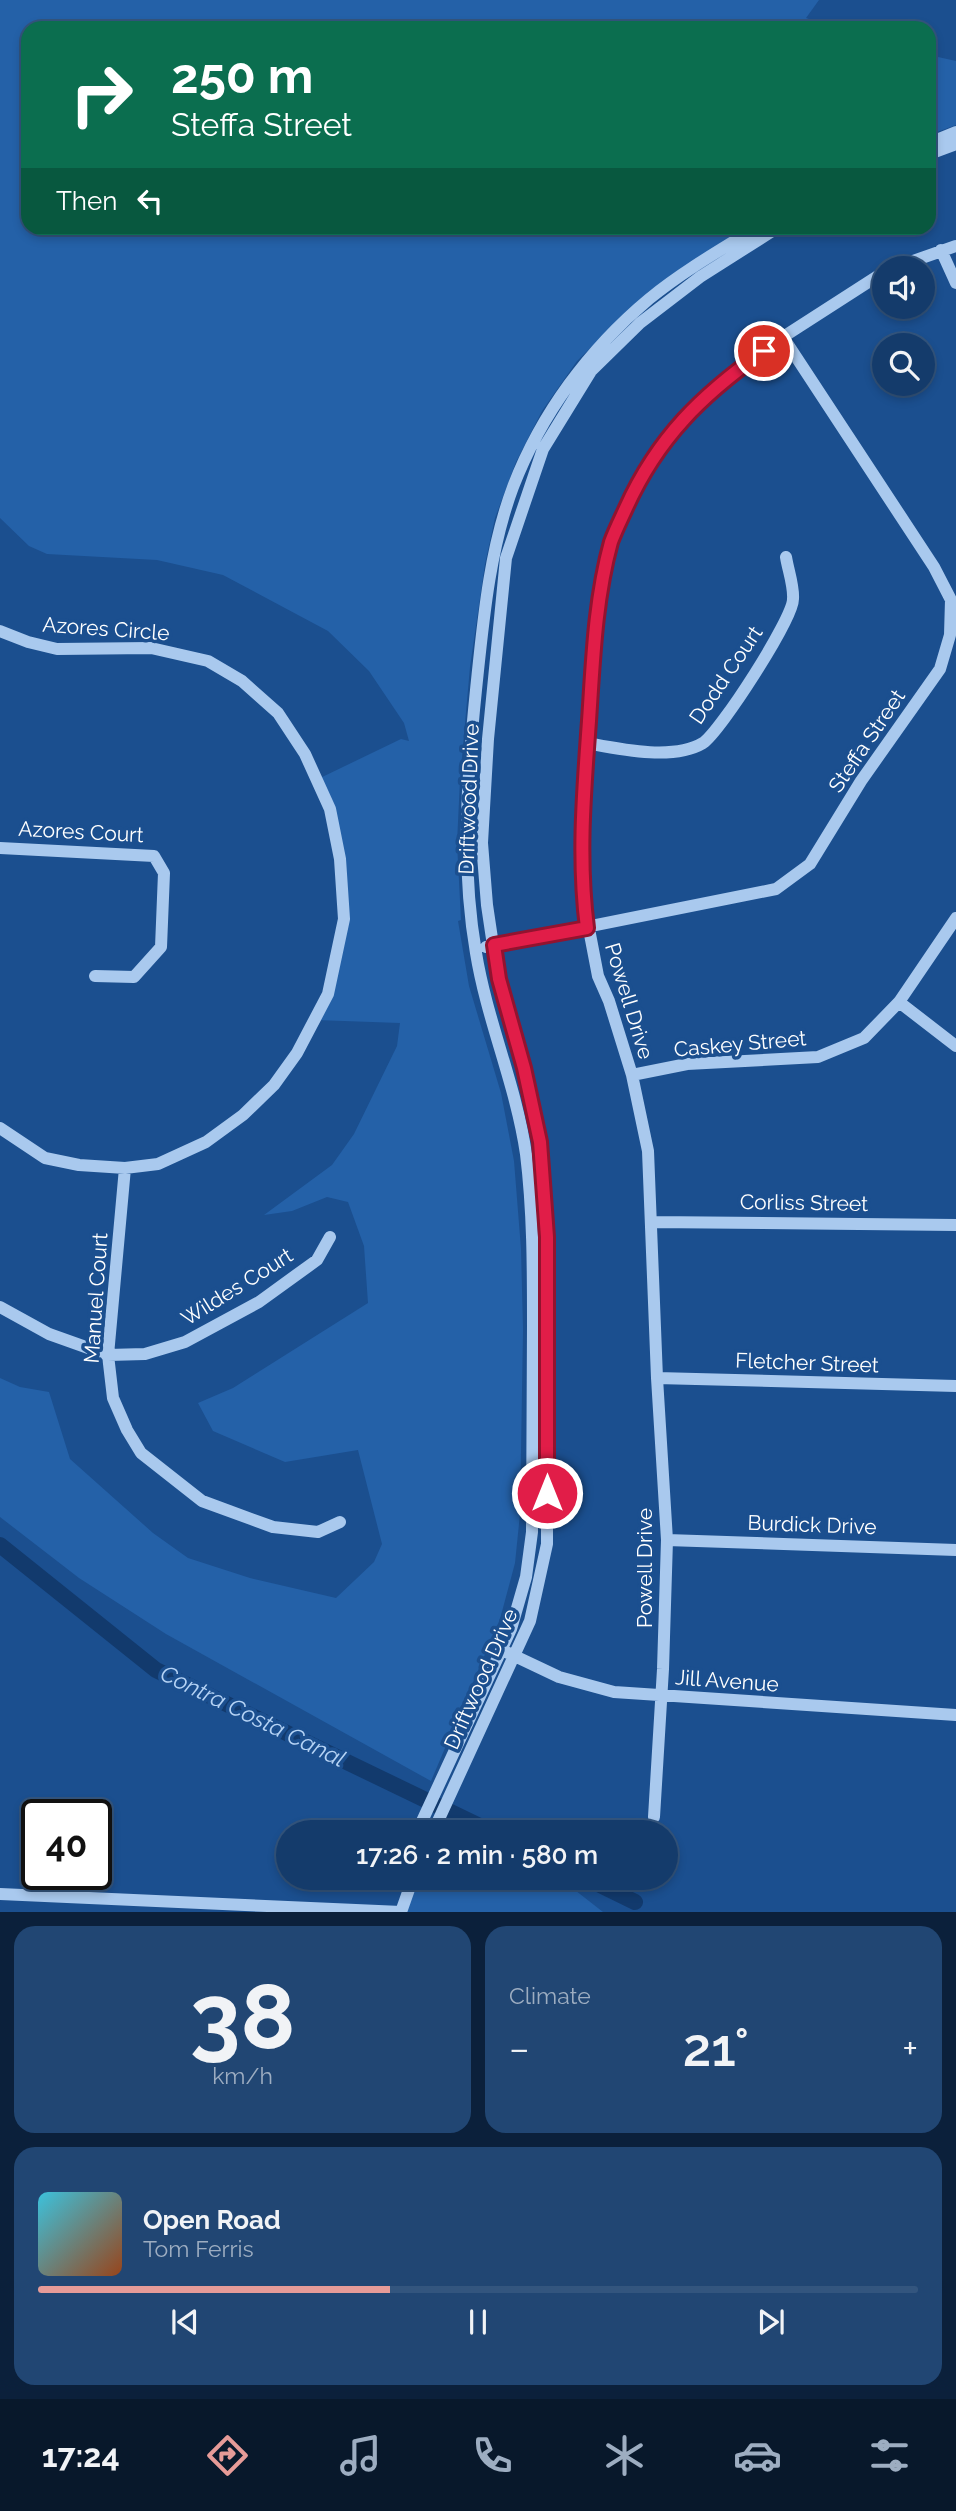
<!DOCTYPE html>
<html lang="en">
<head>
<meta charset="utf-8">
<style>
	:root { --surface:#143b6b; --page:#214673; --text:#f1f3f6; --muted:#9dadc1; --line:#33557e; --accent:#e69b98 }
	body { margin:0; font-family:Raleway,sans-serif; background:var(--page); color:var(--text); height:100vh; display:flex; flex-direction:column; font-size:26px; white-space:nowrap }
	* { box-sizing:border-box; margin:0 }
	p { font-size:23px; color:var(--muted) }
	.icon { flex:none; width:38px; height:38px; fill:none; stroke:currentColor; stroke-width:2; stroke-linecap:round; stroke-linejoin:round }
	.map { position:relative; height:1912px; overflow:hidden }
	.details { display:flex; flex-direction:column; gap:14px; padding:14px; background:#0b203b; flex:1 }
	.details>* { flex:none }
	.guide { position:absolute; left:21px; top:21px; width:915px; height:214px; border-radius:21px; box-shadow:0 4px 10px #0003,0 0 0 2px var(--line); background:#0b6e4f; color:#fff; overflow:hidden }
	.buttons { position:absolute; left:872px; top:256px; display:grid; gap:14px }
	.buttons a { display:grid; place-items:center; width:63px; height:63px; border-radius:50%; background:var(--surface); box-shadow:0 4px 10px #0003,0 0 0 2px var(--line); font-size:35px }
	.speed { position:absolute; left:21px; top:1799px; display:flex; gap:14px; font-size:35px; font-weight:700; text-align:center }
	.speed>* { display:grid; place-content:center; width:91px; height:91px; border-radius:50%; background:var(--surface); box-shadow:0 4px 10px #0003,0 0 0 2px var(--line); line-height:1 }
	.speed .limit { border:4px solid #111; border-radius:10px; background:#fff; color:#111 }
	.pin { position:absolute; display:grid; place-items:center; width:60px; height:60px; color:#fff; margin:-30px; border:4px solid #fff; border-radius:50%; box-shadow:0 2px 7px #0007 }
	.me { position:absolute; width:77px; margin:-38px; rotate:0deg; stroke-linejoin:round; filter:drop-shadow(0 0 5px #0008) }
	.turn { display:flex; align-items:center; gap:24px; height:147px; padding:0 35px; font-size:32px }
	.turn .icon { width:91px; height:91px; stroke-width:2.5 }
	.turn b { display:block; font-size:49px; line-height:60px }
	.then { display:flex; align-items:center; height:66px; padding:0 35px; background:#0003; gap:14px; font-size:26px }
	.big { font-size:52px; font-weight:600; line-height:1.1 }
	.details .card { flex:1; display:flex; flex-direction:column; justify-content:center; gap:10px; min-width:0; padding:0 24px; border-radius:21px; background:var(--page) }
	.details .dial { align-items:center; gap:0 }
	.dial b { font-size:91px; line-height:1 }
	.song { display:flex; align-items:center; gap:21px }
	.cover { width:84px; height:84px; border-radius:10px; background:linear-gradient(135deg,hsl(190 70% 55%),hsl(20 70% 35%)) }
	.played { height:7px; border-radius:4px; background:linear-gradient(90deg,var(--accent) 40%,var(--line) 40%) }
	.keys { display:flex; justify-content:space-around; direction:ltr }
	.heat { display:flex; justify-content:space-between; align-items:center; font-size:38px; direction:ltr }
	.details .tiles { flex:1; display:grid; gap:14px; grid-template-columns:1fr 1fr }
	.card:last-child { grid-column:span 2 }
	.trip { position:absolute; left:276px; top:1820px; width:402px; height:70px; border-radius:35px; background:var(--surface); box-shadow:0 4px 10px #0003,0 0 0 2px var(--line); font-weight:600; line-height:70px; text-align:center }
	.tab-bar { display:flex; height:112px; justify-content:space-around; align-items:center; background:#08182b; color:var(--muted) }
	.tab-bar .icon { width:49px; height:49px }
	.tab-bar .active { color:var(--accent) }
	.tab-bar b { font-size:32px; color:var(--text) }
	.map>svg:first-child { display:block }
	.green { fill:#2461a8 }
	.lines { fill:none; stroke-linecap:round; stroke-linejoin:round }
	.canal { stroke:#123a6d; stroke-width:16 }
	.minor { stroke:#a9c9ee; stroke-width:12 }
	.route-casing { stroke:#92132f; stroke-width:18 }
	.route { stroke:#e11d48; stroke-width:12 }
	.labels { text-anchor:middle; stroke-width:7; stroke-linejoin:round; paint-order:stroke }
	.street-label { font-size:21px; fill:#fff; stroke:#1b4f8f }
	.water-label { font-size:23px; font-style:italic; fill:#b5d3f5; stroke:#1b4f8f }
</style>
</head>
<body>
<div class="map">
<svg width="956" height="1913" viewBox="0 0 956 1913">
	<rect width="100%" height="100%" fill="#1b4f8f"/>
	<path class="green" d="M0,0h819l-13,18 30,10h-808v200h716l-96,64 -71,69 -35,50 -26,51 -21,56 -10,46 -15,103 -10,113 -3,63 4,77 -3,1 11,65 32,107 13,68 7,88 2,80 -3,185 -5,49 -15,56 -69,162 -265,-147 -87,-56 -79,-61v-139l20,9 29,5 21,67 83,74 35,25 62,20 86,20 38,-36 8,-18 -24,-94 -73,12 -72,-31 -15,-28 35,-15 135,-85 -4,-57 -16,-44 -21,-5 -35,14 -28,4 68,-50 22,-31 43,-88 3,-23 -84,-3 28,-101 -4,-60 -24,-79 85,-41 8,2 -5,-18 -35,-52 -41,-40 -105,-56 -66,-15 -110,-6 -18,-8 -29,-28z
		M929,55l27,6v64l-27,10z
		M413,1878h136l22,9 32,25 -202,1z"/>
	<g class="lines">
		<path class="canal" d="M0,1545l156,125 336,162
			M586,1878l49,24"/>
		<path class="minor" d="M929,143l27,-11
			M929,154l27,-10
			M941,250l15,33
			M893,268l63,-22
			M0,631l28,11 29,7 94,-1 57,13 34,20 36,32 27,41 25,55 10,50 4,60 -16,75 -31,59 -23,32 -31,30 -37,27 -48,22 -33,4 -46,-3 -34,-7 -45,-30
			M587,743c32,6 86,18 116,0 17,-11 90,-124 90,-144 1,-13 -5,-29 -7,-42
			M0,848l154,8 10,17 -3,74 -27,30 -39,-1
			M486,947l290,-58 34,-25 51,-83 79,-112 10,-34 1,-35 -17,-33 -151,-230
			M899,1002l57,44
			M632,1075l55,-11 131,-7 46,-19 35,-36 57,-84
			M125,1168l-17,187 5,43 14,32 14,23 61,48 71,26 45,5 22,-10
			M651,1222l305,3
			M0,1307l49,27 59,21 37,-1 40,-12 74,-40 58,-42 13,-23
			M657,1378l299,8
			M667,1540l289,10
			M506,1652l53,25 55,15 342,23
			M654,1817l9,-148 4,-129 -10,-162 -9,-227 -16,-76 -23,-74 -11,-25 -14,-73 -3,-91 15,-193 16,-78 27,-62 38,-55 48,-45 58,-42 101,-65
			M417,1832l94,-203 15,-52 6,-45c0,-69 1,-138 1,-207 0,-57 0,-114 -7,-171 -10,-69 -39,-133 -50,-201 -15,-86 -9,-176 0,-263 7,-67 13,-139 37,-203 28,-73 76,-138 136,-188 33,-27 71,-49 107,-71
			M433,1832l97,-211 17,-77v-307l-7,-95 -16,-74 -26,-89 -11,-74 -5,-62 6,-104 18,-181 37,-109 48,-78 49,-48 60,-46 77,-49
			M0,1894l401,18
			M401,1912l12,-34"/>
	</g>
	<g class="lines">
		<g class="route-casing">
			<path id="route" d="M547,1493v-256l-7,-95 -16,-74 -25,-89 -5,-34 93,-17c-9,-71 -3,-137 2,-207 4,-60 6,-121 22,-179 4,-11 10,-23 15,-34 32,-71 76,-113 138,-157"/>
		</g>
		<use href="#route" class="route"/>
	</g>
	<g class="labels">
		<g class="street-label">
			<text transform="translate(106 629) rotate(4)" y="7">Azores Circle</text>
			<text transform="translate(726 675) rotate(-56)" y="7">Dodd Court</text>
			<text transform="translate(867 741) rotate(-56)" y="7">Steffa Street</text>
			<text transform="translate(469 799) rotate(-88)" y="7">Driftwood Drive</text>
			<text transform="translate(81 832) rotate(3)" y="7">Azores Court</text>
			<text transform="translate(629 1001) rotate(73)" y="7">Powell Drive</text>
			<text transform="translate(740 1044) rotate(-5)" y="7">Caskey Street</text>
			<text transform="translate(804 1203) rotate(1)" y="7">Corliss Street</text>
			<text transform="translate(237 1287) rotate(-32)" y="7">Wildes Court</text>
			<text transform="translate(96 1298) rotate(-86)" y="7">Manuel Court</text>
			<text transform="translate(807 1363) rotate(2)" y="7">Fletcher Street</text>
			<text transform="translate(812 1525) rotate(2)" y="7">Burdick Drive</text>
			<text transform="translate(645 1568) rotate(-90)" y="7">Powell Drive</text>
			<text transform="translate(481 1679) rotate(-66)" y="7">Driftwood Drive</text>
			<text transform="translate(727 1681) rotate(4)" y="7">Jill Avenue</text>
		</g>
		<g class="water-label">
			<text transform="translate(253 1716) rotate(26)" y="8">Contra Costa Canal</text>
		</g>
	</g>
</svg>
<div class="buttons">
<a><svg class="icon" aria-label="sound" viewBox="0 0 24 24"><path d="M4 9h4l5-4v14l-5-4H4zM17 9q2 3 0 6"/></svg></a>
<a><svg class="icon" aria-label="search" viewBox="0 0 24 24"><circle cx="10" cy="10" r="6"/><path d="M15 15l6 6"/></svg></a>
</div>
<div class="speed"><div class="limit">40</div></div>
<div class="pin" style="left:764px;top:351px;background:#d93025"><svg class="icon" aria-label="arrive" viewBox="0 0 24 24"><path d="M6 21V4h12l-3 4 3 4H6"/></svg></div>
<svg class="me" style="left:547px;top:1493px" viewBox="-20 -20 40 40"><circle r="17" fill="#e11d48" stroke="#fff" stroke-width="3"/><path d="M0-11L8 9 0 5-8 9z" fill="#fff"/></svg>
<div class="trip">17:26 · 2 min · 580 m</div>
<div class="guide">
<div class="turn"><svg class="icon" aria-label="right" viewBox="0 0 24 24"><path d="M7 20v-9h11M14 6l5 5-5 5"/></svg><div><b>250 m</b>Steffa Street</div></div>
<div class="then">Then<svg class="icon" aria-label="left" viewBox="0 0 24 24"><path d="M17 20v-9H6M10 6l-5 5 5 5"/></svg></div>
</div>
</div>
<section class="details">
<div class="tiles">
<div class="card dial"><b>38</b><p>km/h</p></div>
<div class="card"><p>Climate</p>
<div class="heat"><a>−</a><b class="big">21°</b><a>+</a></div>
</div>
<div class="card">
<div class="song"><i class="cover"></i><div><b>Open Road</b><p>Tom Ferris</p></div></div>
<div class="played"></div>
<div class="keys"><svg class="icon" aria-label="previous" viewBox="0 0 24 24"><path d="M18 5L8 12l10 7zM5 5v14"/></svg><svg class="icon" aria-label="pause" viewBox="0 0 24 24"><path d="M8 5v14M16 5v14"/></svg><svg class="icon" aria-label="next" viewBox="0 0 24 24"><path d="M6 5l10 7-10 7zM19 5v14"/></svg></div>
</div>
</div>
</section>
<nav class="tab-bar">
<b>17:24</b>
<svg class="icon active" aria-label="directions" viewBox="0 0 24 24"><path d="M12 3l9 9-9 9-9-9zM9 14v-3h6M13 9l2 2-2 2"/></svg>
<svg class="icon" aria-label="music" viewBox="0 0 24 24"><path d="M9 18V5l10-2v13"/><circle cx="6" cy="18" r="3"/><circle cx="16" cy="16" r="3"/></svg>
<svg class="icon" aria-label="phone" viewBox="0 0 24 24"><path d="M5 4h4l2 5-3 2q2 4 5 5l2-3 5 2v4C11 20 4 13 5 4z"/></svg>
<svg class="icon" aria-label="climate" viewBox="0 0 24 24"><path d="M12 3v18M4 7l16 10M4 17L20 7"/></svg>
<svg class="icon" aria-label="car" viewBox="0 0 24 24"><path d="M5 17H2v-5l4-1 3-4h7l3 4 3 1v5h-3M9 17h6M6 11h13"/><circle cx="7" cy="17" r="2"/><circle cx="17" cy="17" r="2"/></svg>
<svg class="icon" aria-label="filters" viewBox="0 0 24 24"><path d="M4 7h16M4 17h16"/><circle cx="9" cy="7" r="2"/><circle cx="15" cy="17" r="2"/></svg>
</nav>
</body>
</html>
